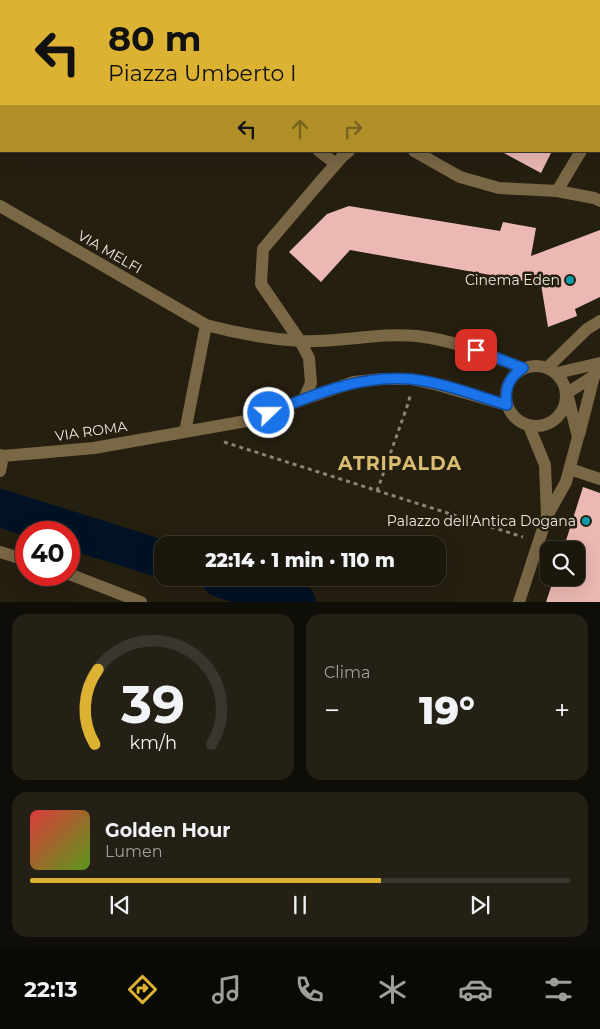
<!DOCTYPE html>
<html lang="it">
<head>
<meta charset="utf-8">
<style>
	:root { --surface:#1c170c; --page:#252015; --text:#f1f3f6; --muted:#a09f9d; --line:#3a362d; --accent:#dcb233 }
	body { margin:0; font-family:Montserrat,sans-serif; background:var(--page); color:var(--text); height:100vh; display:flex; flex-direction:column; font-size:19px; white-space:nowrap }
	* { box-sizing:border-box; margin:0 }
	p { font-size:16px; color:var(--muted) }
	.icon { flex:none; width:28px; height:28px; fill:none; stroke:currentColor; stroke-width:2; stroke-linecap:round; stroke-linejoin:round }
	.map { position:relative; height:602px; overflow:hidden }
	.panel { display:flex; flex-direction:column; gap:12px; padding:12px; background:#0f0d07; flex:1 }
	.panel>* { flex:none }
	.top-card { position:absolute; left:0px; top:0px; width:600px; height:152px; box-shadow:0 5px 20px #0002,0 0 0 1px var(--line); background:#dcb233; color:#111; overflow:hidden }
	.buttons { position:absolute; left:540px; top:541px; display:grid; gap:10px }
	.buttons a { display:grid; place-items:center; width:45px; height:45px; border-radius:10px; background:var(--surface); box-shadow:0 5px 20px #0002,0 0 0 1px var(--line); font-size:25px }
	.speed { position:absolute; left:15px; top:521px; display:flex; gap:10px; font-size:25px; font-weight:700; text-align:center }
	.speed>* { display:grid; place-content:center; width:65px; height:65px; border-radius:50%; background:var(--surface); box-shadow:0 5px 20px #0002,0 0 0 1px var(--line); line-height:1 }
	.speed .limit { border:8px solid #d22; background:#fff; color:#111 }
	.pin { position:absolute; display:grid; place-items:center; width:42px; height:42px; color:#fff; margin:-21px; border-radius:10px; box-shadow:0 2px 8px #0006 }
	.me { position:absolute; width:55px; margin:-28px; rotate:68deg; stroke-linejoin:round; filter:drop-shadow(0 0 4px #0008) }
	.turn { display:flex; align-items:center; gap:18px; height:105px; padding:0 25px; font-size:22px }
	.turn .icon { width:65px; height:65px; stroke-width:2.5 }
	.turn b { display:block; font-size:35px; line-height:42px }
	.lanes { display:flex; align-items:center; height:48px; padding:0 25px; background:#0003; justify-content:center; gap:25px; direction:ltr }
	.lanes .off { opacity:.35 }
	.big { font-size:38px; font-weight:800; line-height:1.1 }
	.panel .card { flex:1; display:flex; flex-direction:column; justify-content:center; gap:8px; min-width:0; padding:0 18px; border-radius:15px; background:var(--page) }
	.panel .dial { align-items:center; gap:0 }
	.dial svg { height:130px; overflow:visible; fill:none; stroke:var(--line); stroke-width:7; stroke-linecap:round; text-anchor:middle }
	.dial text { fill:var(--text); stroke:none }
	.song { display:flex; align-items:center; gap:15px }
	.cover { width:60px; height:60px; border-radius:8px; background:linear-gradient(135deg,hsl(0 70% 55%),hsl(90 70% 35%)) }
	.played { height:5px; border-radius:2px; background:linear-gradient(90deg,var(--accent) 65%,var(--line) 65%) }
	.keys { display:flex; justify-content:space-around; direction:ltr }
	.heat { display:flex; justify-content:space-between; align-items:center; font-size:28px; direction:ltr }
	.panel .tiles { flex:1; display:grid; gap:12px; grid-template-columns:1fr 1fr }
	.card:last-child { grid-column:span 2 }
	.trip { position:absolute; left:154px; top:536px; width:292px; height:50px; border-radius:15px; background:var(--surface); box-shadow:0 5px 20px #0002,0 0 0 1px var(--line); font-weight:800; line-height:50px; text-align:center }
	.tab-bar { display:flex; height:80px; justify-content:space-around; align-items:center; background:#0b0905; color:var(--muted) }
	.tab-bar .icon { width:35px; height:35px }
	.tab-bar .on { color:var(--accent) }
	.tab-bar b { font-size:22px; color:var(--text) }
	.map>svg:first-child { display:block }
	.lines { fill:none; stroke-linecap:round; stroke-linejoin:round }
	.river { stroke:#001224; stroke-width:38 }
	.building { fill:#ebb8b3 }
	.path { stroke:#898478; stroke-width:3; stroke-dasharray:4 4; stroke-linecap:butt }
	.minor { stroke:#796745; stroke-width:12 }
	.route-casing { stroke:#114b97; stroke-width:12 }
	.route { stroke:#1a73e8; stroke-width:9 }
	.culture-dot { fill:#0f9aa8; stroke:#251f10; stroke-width:2 }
	.labels { text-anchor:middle; stroke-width:5; stroke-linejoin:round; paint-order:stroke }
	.street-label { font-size:14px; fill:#ebe7dd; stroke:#251f10 }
	.poi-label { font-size:14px; fill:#ebe7dd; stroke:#251f10; text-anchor:end }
	.district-label { font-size:19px; font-weight:bold; letter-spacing:1px; fill:#d9bd72; stroke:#251f10 }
</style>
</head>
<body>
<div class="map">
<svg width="600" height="602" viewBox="0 0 600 602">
	<rect width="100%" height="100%" fill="#251f10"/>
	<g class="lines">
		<path class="river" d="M0,508l162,51
			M220,578l77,24"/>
	</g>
	<path class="building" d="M500,151h52l-11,22z
		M349,206l151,25 3,-9 33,6 -5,28 69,-26v67l-25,12 2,7 -29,11 -7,-43 -191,-34 -29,32 -32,-30 38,-38z
		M583,487l17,6v109h-54l8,-24h22v-28h-13z"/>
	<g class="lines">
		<path class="path" d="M224,442l299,95
			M377,491l32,-90 1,-6"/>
		<path class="minor" d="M94,1l1,-1
			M135,1l1,-1
			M599,123l1,-2
			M319,151l17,13
			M414,151l46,26 39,11 58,3 24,-40
			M557,191l37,7 6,3
			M0,206l206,119c30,8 62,14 94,16 39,2 78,-9 117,-5 37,4 71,19 106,32
			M506 396a30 30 0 1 1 60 0a30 30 0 1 1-60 0Z
			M548,367l39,-38 13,-8
			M557,373l43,-10
			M304,399l7,-16 -2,-25 -9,-17 -39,-57 2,-35 57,-67 22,-25 7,-6
			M529,426l16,39 2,51
			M185,432l21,-107
			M579,435l15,-59
			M0,455l3,1 91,-8 158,-28 52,-21 50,-17 28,-3h29l27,6 69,20
			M570,469l30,10
			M0,471l3,-15
			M0,552l26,8
			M69,574l72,28
			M519,602l28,-86 19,-34 12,-45 -11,-44 33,-21"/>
	</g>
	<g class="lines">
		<g class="route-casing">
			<path id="route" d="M269,413c46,-19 91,-38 141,-34 32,3 67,17 97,26 -3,-16 2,-28 16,-37l-47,-18"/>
		</g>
		<use href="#route" class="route"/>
	</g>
	<g class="culture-dot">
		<circle cx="570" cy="280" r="5"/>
		<circle cx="586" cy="521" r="5"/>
	</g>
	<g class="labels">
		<g class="street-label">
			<text transform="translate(110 252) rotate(30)" y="5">VIA MELFI</text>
			<text transform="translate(91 431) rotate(-8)" y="5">VIA ROMA</text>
		</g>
		<g class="poi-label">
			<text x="560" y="285">Cinema Eden</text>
			<text x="576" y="526">Palazzo dell'Antica Dogana</text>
		</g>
		<g class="district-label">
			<text x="400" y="470">ATRIPALDA</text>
		</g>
	</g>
</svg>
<div class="buttons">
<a><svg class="icon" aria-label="search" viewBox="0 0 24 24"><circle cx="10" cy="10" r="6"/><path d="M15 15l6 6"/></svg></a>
</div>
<div class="speed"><div class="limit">40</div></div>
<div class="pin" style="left:476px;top:350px;background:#d93025"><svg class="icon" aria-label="arrive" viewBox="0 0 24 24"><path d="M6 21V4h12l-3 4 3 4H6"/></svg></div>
<svg class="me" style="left:269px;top:413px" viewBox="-20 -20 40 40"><circle r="17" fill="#1a73e8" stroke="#fff" stroke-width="3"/><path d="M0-11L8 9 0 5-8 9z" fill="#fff"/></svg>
<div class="trip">22:14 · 1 min · 110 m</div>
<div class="top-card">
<div class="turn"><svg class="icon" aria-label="left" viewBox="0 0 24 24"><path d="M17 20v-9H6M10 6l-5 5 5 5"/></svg><div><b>80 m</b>Piazza Umberto I</div></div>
<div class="lanes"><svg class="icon" aria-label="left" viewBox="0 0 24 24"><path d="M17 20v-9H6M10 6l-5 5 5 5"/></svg><svg class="icon off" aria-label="ahead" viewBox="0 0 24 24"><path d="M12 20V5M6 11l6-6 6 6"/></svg><svg class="icon off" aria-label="right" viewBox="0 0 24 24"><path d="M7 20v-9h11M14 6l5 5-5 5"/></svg></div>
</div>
</div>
<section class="panel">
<div class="tiles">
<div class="card dial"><svg viewBox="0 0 100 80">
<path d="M14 69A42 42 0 1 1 86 69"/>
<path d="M14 69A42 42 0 0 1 16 23" stroke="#dcb233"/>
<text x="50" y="56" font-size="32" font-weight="700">39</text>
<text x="50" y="72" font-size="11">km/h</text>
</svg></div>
<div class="card"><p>Clima</p>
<div class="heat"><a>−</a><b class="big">19°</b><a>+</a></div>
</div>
<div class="card">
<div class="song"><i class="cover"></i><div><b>Golden Hour</b><p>Lumen</p></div></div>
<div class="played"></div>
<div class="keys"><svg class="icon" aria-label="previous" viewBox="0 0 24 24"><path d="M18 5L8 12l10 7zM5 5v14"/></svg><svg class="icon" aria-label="pause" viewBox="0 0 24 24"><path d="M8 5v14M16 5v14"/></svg><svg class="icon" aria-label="next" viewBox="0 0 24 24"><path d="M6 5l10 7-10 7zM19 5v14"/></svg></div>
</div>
</div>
</section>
<nav class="tab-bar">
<b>22:13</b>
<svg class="icon on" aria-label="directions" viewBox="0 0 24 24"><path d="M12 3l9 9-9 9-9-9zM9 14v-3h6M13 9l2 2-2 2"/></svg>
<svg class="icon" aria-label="music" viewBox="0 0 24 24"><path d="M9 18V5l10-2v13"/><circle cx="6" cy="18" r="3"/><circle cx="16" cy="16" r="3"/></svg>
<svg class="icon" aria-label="phone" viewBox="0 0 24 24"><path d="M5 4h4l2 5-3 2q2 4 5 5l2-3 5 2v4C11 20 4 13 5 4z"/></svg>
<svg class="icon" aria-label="climate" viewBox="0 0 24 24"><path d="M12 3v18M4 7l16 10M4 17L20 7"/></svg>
<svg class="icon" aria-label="car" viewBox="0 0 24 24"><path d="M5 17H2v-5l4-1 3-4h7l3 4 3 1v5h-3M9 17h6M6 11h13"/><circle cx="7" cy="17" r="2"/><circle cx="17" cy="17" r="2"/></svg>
<svg class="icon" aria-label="filters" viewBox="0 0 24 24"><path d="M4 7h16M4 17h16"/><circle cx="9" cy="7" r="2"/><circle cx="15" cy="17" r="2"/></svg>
</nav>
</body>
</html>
